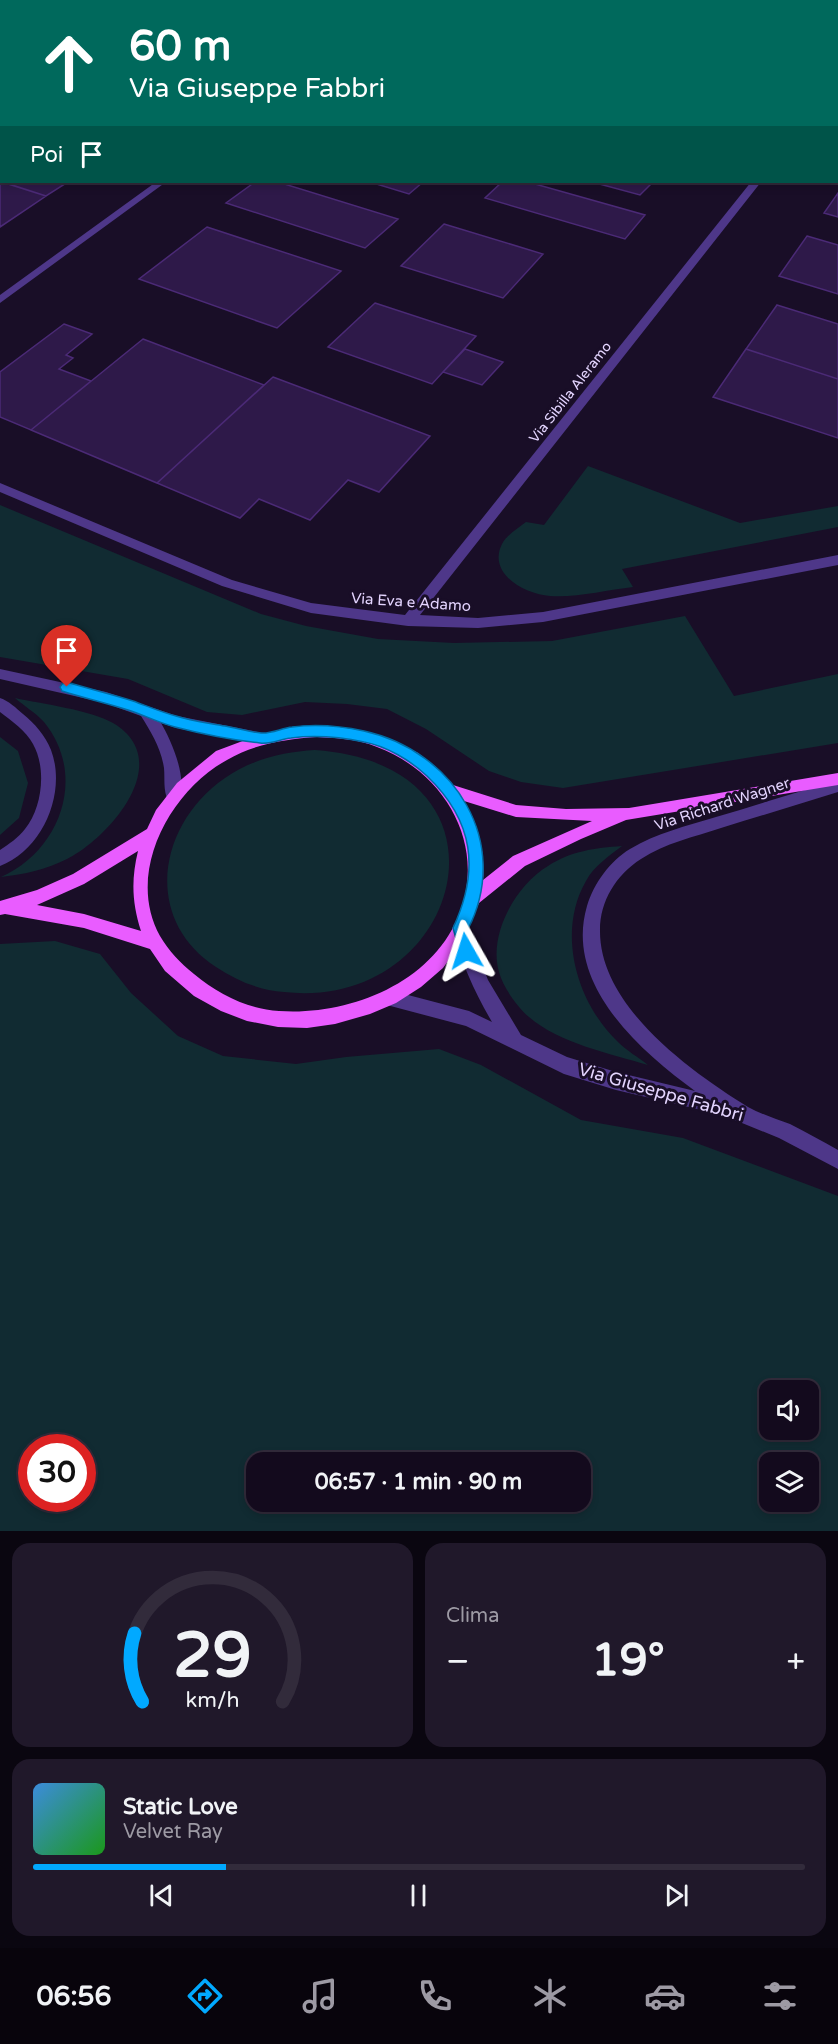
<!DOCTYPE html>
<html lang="it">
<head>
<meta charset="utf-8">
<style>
	:root { --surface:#130a1d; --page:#20182a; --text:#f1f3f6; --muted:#9d9aa4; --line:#322b3b; --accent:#01a9ff }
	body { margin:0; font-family:"Varela Round",sans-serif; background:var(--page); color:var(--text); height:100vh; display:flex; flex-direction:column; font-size:22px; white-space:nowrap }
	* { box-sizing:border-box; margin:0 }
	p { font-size:20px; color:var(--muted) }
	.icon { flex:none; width:33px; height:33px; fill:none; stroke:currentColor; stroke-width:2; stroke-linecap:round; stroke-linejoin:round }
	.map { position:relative; height:1531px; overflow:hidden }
	.side { display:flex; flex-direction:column; gap:12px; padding:12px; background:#0a0610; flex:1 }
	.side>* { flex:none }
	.banner { position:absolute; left:0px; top:0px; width:838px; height:183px; box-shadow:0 3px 9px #0003,0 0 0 2px var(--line); background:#00695c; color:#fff; overflow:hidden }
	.fabs { position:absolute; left:759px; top:1380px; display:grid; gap:12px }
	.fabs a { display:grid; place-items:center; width:60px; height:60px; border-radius:12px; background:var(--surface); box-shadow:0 3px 9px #0003,0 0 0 2px var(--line); font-size:30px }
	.speed { position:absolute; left:18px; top:1434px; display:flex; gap:12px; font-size:30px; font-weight:700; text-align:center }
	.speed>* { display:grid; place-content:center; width:78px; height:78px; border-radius:50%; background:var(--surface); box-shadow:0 3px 9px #0003,0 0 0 2px var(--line); line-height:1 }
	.speed .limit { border:9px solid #d22; background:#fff; color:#111 }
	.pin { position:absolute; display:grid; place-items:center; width:51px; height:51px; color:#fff; margin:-62px -26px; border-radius:50% 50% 50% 0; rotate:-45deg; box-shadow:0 0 6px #0007 }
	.pin .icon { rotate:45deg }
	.me { position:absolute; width:66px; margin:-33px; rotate:354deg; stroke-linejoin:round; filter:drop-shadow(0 0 4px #0008) }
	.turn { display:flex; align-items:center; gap:21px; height:126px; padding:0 30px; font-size:27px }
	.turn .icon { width:78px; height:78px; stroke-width:2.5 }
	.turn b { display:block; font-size:42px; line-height:51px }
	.then { display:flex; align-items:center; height:57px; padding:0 30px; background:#0003; gap:12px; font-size:22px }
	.big { font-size:45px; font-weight:800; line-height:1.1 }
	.side .card { flex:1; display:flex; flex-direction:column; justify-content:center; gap:9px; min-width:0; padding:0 21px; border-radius:18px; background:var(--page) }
	.side .dial { align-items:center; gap:0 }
	.dial svg { height:156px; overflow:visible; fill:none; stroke:var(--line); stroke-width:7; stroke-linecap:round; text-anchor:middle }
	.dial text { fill:var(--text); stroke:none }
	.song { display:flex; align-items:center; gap:18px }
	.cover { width:72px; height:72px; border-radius:9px; background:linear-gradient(135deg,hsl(210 70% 55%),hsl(120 70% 35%)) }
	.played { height:6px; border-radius:3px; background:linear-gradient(90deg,var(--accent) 25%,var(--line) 25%) }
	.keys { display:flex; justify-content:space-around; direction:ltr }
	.heat { display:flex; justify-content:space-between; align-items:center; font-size:33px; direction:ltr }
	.side .tiles { flex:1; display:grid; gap:12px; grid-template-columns:1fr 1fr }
	.card:last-child { grid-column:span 2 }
	.trip { position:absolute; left:246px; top:1452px; width:345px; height:60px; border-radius:18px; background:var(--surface); box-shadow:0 3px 9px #0003,0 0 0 2px var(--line); font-weight:800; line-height:60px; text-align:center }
	.tabs { display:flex; height:96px; justify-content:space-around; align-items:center; background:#08040c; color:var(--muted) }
	.tabs .icon { width:42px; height:42px }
	.tabs .active { color:var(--accent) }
	.tabs b { font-size:27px; color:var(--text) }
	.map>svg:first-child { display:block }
	.green { fill:#112b32; fill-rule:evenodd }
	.building { fill:#2e1949; stroke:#4b2a76; stroke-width:1.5 }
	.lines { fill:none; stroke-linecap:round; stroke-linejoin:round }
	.minor { fill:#4e3789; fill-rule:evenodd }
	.primary { fill:#e95cff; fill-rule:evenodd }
	.route { fill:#01a9ff; stroke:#016ea6; stroke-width:1.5 }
	.labels { text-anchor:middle; stroke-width:6; stroke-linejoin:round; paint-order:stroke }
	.far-street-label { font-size:14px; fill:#e4d5ff; stroke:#190e27 }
	.street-label { font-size:15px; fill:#e4d5ff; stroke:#190e27 }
	.near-street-label { font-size:18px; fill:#e4d5ff; stroke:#190e27 }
</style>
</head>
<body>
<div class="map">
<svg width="838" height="1531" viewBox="0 0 838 1531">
	<rect width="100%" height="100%" fill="#190e27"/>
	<path class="green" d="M588,466l152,57 98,-17v21l-216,42 11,18c-26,3 -58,11 -83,9 -25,-2 -63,-22 -48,-52 5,-9 16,-16 24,-22l18,3z
		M0,505l261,109 45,12 72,13 76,4 98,-2 133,-25 49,80 104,-22v69l-275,45 -42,-6 -32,-11 -63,-42 -39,-20 -40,-5 -42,-2 -63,13 -35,-3 -79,-33 -128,-22z
		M15,698c27,6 76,12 98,25 64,38 -4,115 -46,136 -22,11 -42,15 -66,18 59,-26 87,-101 43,-155 -8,-9 -20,-16 -29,-24z
		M0,737l18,14 10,32 -9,35 -19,17z
		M315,750c214,15 148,262 -31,242 -25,-2 -47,-11 -68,-25 -74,-48 -58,-143 9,-189 27,-19 58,-26 90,-28z
		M622,846c-13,10 -28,20 -36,35 -30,52 -9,122 32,161 9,9 20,15 30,23 -37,-11 -89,-22 -119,-48 -12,-10 -26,-30 -30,-45 -11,-38 17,-87 49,-106 23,-15 47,-18 74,-20z
		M55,941l45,13 31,39 47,43 45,20 73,8 50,-7 93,-8 42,16 100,55 102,18 155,58v335h-838v-587zM808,1390v40h-38v-40zM32,1448h50v50h-50zM580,1462v40h-324v-40zM808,1462v40h-38v-40z"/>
	<path class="building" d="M0,180l2,2 44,14 -46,31z
		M3,182h65l-22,14z
		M255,182h23l120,37 -33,29 -139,-45z
		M370,182h53l-14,12z
		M502,182h26l117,33 -20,24 -140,-41z
		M592,182h61l-13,13z
		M838,193v24l-14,-4z
		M444,224l99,30 -40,44 -102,-32z
		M207,227l134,44 -64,57 -138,-49z
		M807,236l31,9v49l-59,-18z
		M375,303l101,33 -44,48 -104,-37z
		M777,305l61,19v55l-92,-30z
		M64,324l28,10 -26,21 7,3 -14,11 32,12 -60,49 -31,-13v-45z
		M143,339l121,46 -107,98 -126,-53z
		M465,349l38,13 -21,23 -39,-13z
		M746,349l92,30v59l-125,-41z
		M273,377l157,59 -51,56 -31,-12 -38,40 -51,-21 -19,19 -83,-35z"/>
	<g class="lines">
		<path class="minor" d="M205,0h8l-10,2z
			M837,131h1v6h-1z
			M2,136v6l-2,1v-6z
			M156,182h10l-166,121v-8z
			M751,182h10l-341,433 58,3 65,-6 295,-57v10l-295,57 -65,6 -70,-2 -97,-13 -89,-27 -222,-94v-9l232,97 79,23 94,12z
			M0,669l106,23 71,24 86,17 5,2 2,4 -2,4 -5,2 -87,-17 -15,-5c10,17 28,57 17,77l-5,2 -5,-2c-5,-9 -3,-22 -4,-32 -3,-20 -13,-36 -23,-52l-36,-13 -105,-24z
			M0,698c9,3 16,10 23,16 12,10 22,21 28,36 16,42 -8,100 -51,116v-16c9,-6 18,-12 25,-21 17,-21 22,-60 8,-85 -7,-13 -21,-23 -33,-32z
			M838,780v12c-39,12 -78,24 -117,36 -27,9 -56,15 -80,31 -25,16 -41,42 -41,71 -1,76 90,141 148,177 13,7 28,12 42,17 16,8 32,17 48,26v19l-59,-31 -37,-15 -32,-11 -94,-22 -52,-16 -98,-48 -83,-22 -3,-6 3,-6 6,-2 80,21 23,11c-17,-29 -31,-60 -40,-93l2,-5 6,-2 6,2 22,56 33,55 46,22 49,15 79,19c-56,-41 -131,-107 -108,-185 7,-23 23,-45 43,-57 26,-16 57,-23 86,-32 40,-12 81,-25 122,-37z"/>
		<path class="primary" d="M317,725l46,6 31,10 24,12 20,16 15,16 63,20 50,4 63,-1 209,-35v12l-212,35 -45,19 -56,27 -46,37 -19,42 -17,23 -22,19 -25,16 -26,11 -35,10 -28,4 -29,-1 -31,-6 -26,-10 -27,-15 -29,-25 -15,-22 -66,-21 -79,-14 -5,1v-14l37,-11 36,-16 74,-45 9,-19 21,-27 39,-32 45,-17zM317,737c20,1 41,2 60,10 67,25 109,96 83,165 -26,71 -111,104 -181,99 -32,-2 -61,-17 -85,-37 -14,-11 -25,-23 -34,-38 -35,-63 10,-145 67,-176 27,-16 59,-21 90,-23zM464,801l52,16 76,4 -79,35 -30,24c2,-28 -4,-55 -19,-79zM138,851c-7,29 -6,52 3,80l-57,-17 -47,-9 47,-21z"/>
	</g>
	<path class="route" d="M67,682c22,7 44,12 66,19 14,5 28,11 43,15 15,5 33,7 49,10 12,2 24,6 36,7 10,1 21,-5 31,-6 23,-3 49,-1 72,4 91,20 148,112 104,198l6,22 -2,5 -6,2 -5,-2 -8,-28c27,-58 21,-107 -26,-152 -17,-16 -41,-30 -63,-34 -24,-5 -49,-7 -73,-4 -10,1 -21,7 -31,5 -28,-3 -58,-9 -85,-16 -16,-4 -31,-12 -47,-17 -22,-7 -44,-12 -66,-19l-2,-4 2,-3z"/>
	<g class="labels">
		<g class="far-street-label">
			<text transform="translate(570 392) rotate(-52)" y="5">Via Sibilla Aleramo</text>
		</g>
		<g class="street-label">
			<text transform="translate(411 602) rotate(4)" y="5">Via Eva e Adamo</text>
			<text transform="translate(722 804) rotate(-18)" y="5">Via Richard Wagner</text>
		</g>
		<g class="near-street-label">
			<text transform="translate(661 1092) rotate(16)" y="6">Via Giuseppe Fabbri</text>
		</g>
	</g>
</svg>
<div class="fabs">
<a><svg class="icon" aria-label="sound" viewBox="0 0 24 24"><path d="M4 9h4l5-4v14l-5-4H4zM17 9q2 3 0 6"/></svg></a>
<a><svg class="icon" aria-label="layers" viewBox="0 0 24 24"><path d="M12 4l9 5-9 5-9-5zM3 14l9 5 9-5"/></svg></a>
</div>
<div class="speed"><div class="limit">30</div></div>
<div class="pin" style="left:67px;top:687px;background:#d93025"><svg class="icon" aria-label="arrive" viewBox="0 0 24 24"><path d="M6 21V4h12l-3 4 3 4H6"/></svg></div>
<svg class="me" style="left:466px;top:951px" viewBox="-20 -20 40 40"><path d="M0-17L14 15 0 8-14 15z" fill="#01a9ff" stroke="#fff" stroke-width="4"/></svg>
<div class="trip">06:57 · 1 min · 90 m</div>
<div class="banner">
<div class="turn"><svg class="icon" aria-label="ahead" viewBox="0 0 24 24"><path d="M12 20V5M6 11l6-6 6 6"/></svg><div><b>60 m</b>Via Giuseppe Fabbri</div></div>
<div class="then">Poi<svg class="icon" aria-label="arrive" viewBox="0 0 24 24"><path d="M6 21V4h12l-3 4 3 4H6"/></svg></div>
</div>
</div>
<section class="side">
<div class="tiles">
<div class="card dial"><svg viewBox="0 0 100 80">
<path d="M14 69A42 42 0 1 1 86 69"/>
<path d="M14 69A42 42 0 0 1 10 34" stroke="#01a9ff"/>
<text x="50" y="56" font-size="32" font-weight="700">29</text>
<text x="50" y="72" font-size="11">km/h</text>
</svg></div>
<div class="card"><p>Clima</p>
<div class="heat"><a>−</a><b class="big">19°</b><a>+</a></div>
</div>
<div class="card">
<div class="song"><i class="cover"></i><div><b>Static Love</b><p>Velvet Ray</p></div></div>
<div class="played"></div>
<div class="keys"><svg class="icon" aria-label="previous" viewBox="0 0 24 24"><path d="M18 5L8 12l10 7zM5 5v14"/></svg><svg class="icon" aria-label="pause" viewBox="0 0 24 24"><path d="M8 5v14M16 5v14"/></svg><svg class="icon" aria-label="next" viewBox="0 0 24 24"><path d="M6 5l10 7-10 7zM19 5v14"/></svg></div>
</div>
</div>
</section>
<nav class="tabs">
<b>06:56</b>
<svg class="icon active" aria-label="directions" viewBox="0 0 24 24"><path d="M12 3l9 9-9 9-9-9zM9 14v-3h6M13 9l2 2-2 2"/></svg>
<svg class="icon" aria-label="music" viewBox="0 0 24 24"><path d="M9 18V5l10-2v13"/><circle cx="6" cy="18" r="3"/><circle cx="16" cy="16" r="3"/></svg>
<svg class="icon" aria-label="phone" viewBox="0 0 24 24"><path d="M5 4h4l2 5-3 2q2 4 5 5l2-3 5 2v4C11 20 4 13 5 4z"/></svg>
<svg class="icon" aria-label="climate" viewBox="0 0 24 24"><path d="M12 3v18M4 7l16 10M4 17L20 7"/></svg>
<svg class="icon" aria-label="car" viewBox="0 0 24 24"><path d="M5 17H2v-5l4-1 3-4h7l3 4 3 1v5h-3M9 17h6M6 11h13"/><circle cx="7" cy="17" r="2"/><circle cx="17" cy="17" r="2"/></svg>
<svg class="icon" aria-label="filters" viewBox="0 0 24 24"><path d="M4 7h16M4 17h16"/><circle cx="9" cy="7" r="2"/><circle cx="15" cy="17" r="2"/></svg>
</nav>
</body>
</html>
